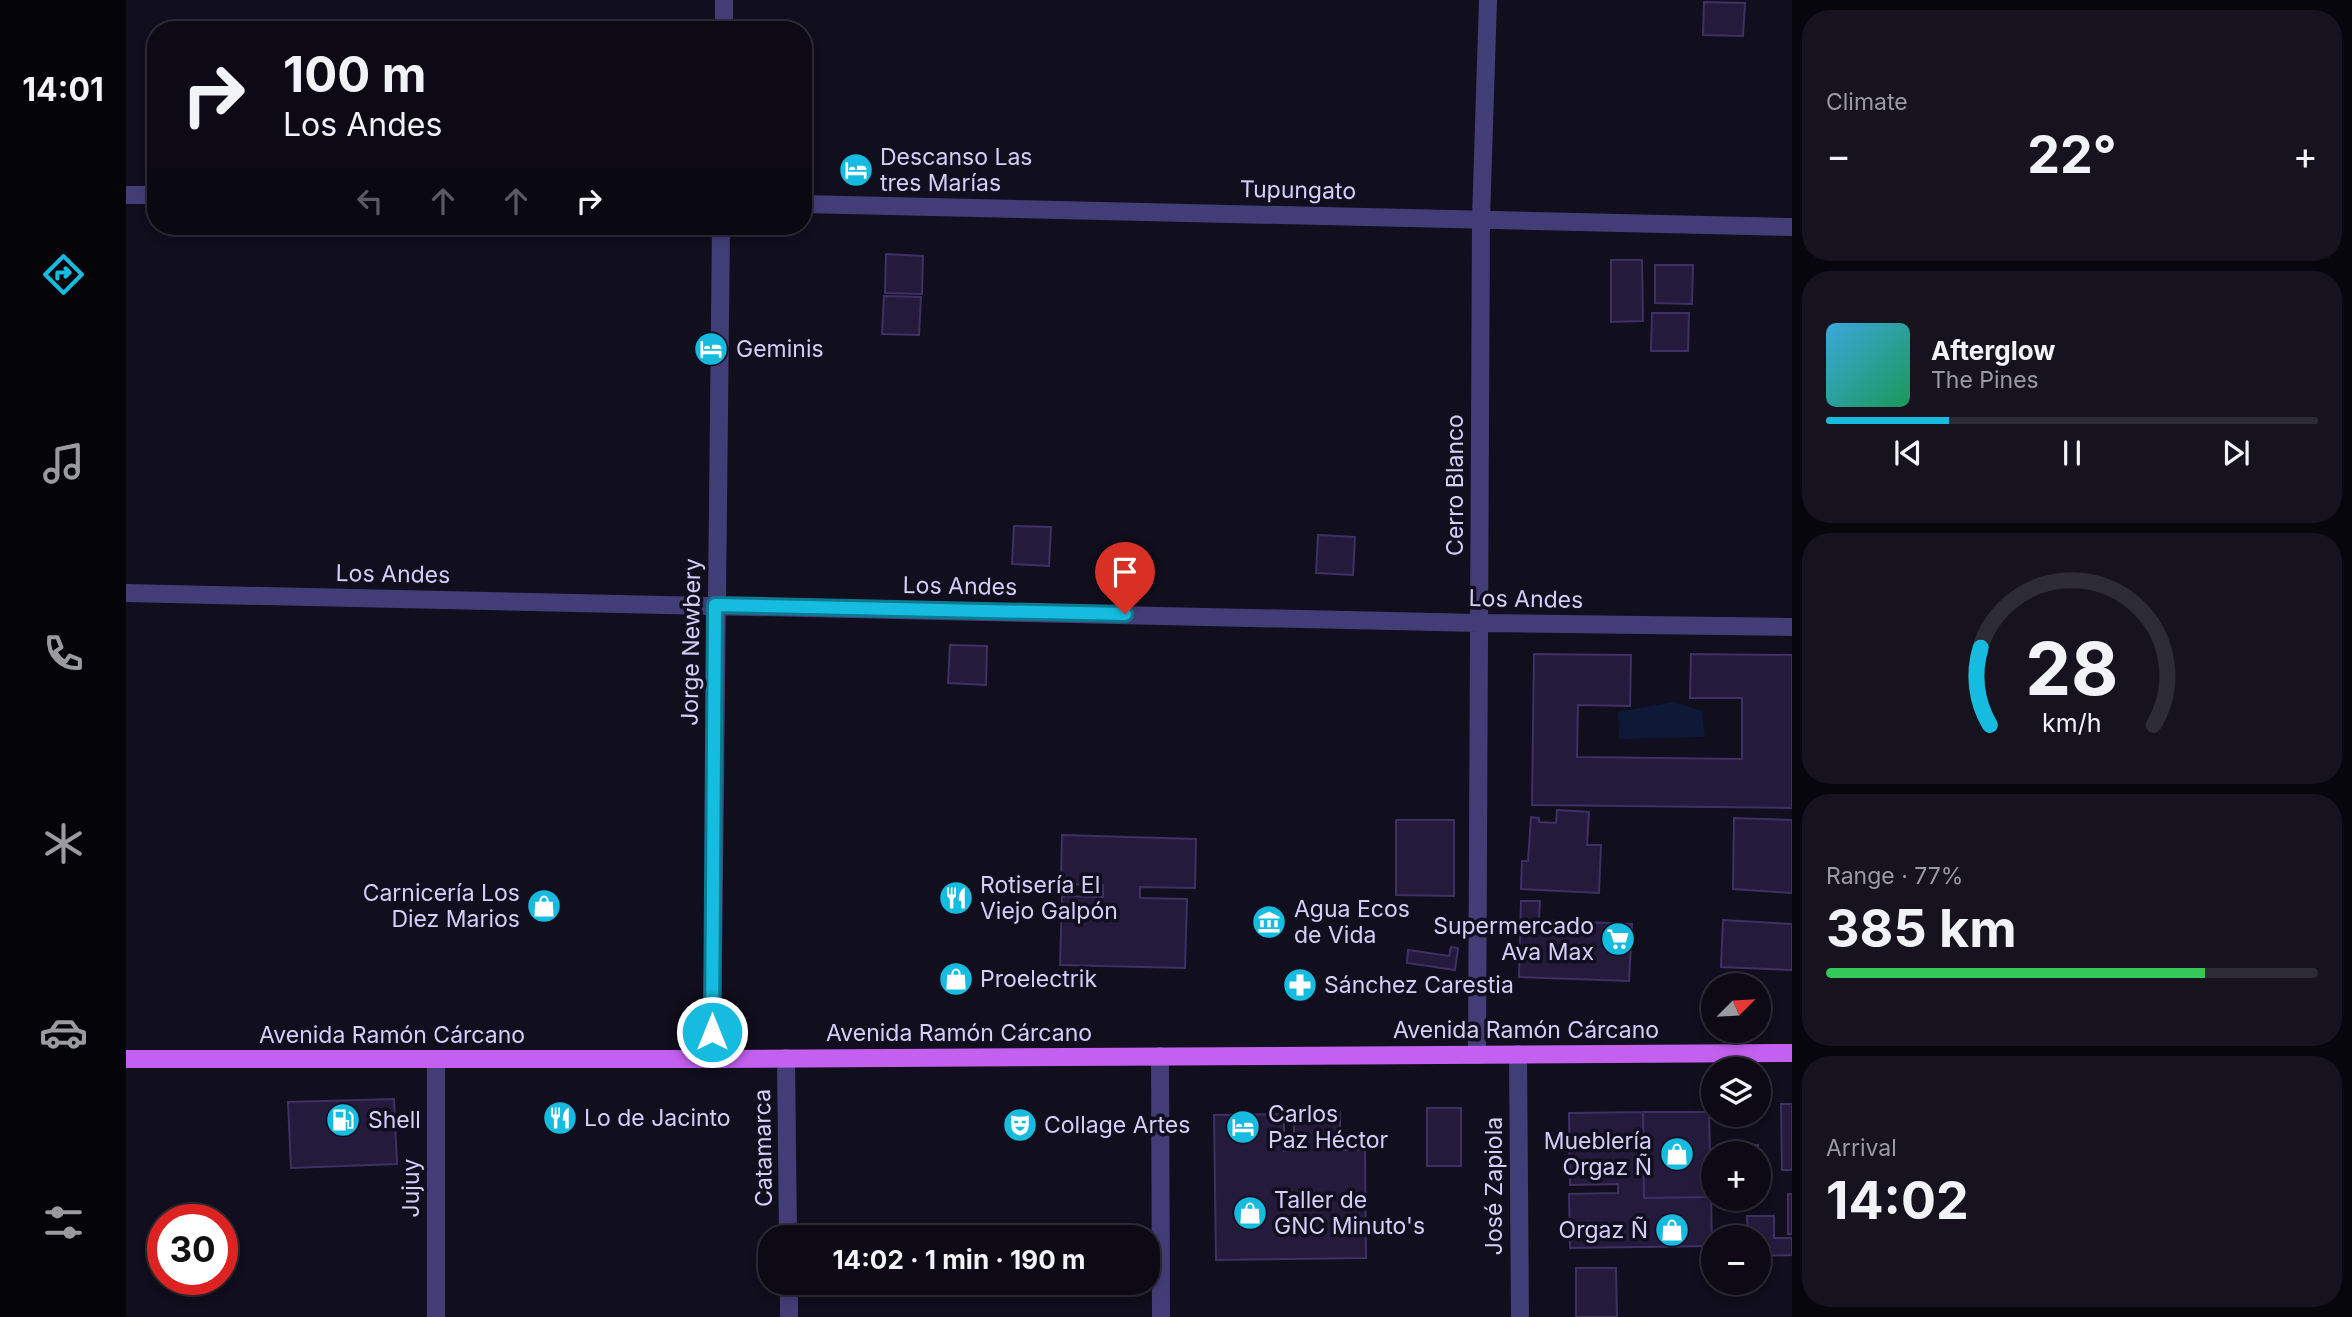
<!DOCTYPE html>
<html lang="en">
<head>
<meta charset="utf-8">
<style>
	:root { --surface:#0d0a16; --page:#16131f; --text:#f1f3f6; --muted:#9a9aa1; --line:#2d2b35; --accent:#16bcdf }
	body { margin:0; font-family:Inter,sans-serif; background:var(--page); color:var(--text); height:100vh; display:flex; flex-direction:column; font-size:26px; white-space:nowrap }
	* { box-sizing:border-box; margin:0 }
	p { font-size:23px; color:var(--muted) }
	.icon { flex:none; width:38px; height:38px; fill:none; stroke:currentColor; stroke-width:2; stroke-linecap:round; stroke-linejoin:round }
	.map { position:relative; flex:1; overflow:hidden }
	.side { display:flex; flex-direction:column; gap:10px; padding:10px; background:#07060c; width:560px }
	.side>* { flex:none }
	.banner { position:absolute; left:21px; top:21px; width:665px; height:214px; border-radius:28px; box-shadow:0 4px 10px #0003,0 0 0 2px var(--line); background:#0d0a16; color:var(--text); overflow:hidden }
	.needle { width:46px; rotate:66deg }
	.tools { position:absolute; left:1575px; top:973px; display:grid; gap:14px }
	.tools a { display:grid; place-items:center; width:70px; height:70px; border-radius:50%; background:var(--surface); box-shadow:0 4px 10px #0003,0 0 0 2px var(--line); font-size:35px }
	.speed { position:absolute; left:21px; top:1204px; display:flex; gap:14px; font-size:35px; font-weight:700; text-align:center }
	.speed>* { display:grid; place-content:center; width:91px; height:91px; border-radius:50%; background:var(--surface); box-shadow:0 4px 10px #0003,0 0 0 2px var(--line); line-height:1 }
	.speed .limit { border:10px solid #d22; background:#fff; color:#111 }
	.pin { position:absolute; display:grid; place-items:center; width:60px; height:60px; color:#fff; margin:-72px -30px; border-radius:50% 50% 50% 0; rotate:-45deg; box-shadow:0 0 7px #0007 }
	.pin .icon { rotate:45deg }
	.me { position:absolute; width:77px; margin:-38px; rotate:0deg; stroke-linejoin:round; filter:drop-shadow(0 0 5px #0008) }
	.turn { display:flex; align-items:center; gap:24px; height:147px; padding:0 21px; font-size:32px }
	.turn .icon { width:91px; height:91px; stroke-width:2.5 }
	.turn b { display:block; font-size:49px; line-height:60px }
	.lanes { display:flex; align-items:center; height:66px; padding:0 21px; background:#0003; justify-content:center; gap:35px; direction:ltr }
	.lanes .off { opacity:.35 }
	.big { font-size:52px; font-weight:700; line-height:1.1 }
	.side .widget { flex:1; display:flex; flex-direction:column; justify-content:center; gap:10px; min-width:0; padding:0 24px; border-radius:28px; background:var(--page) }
	.side .dial { align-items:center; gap:0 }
	.dial svg { height:182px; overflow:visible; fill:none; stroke:var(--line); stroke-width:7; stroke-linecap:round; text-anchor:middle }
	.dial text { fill:var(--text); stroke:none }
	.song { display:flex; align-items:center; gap:21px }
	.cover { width:84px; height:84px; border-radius:10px; background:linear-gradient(135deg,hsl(200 70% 55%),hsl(150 70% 35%)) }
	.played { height:7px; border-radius:4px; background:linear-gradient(90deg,var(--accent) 25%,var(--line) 25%) }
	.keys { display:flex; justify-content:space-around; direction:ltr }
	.heat { display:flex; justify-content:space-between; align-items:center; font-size:38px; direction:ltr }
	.charge { height:10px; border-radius:5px; background:linear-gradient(90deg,#34c759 77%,var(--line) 0) }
	.trip { position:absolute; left:632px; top:1225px; width:402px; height:70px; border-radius:28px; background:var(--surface); box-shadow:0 4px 10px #0003,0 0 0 2px var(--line); font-weight:700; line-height:70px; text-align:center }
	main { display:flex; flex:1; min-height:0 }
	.tabs { display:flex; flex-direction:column; width:126px; justify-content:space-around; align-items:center; background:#050409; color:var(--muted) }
	.tabs .icon { width:49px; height:49px }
	.tabs .current { color:var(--accent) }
	.tabs b { font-size:32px; color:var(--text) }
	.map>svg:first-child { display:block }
	.water { fill:#0d1936 }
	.building { fill:#241b3c; stroke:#3e3065; stroke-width:2 }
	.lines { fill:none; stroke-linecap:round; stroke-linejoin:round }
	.street { stroke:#433d77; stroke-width:18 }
	.primary { stroke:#c460f0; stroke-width:18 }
	.route-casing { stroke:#0e7a91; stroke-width:18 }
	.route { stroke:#16bcdf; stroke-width:12 }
	.labels { text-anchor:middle; stroke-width:7; stroke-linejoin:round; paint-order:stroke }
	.poi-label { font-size:23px; fill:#d6cefa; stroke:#110e1d; text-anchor:start }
	.street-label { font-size:23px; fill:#d6cefa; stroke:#110e1d }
</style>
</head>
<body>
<main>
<nav class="tabs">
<b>14:01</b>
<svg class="icon current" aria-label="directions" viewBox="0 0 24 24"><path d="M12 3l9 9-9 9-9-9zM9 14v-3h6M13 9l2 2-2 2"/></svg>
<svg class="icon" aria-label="music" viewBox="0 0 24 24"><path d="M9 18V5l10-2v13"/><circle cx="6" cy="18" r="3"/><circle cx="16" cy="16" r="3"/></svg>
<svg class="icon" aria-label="phone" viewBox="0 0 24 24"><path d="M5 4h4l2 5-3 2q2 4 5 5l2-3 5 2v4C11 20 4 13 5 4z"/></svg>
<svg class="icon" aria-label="climate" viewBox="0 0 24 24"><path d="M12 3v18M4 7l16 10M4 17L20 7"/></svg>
<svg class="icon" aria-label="car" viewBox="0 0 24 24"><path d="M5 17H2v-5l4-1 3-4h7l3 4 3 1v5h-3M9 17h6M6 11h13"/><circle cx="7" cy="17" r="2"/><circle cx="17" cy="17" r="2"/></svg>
<svg class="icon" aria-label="filters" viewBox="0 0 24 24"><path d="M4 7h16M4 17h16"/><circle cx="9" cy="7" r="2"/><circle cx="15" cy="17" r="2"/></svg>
</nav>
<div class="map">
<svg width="1666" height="1317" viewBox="0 0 1666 1317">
	<rect width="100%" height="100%" fill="#110e1d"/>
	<path class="water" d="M1548,702l28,9 3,26 -86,2 -1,-27z"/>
	<path class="building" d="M1578,2l41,1 -2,33 -40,-1z
		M760,254l37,2 -1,38 -37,-1z
		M1485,260h31l1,61 -32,1z
		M1529,265h38l-1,39 -37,-1z
		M758,296l37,1 -2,38 -37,-1z
		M1526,313h37l-1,38h-37z
		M888,526l37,1 -2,39 -37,-2z
		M1192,535l37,2 -2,38 -37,-2z
		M824,645l37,1 -1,39 -38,-2z
		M1408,654l97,1 -1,51 -52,-1 -1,52 165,2v-61h-52l1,-44 101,1v153l-260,-3z
		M1431,810l32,2 -2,33h14l-2,48 -78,-4 1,-28h6l3,-44 8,1v4l17,1z
		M1608,818l58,2v73l-59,-4z
		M1270,820h58v76l-58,-1z
		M936,835l134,4 -1,49 -55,-1v11l47,1 -2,69 -125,-3 2,-69 41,1v-12l-42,-1z
		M1395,901h19l-1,19 93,4 -3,57 -110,-4z
		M1597,920l69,4v46l-71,-3z
		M1325,947l7,1 -3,22 -48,-7 1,-13 41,6z
		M268,1099l3,65 -106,4 -3,-66z
		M1655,1104h11v66h-10z
		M1301,1108h34v58h-34z
		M1214,1112v38h25l1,108 -150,2 -2,-145 70,-1v37l10,-1v-37z
		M1517,1112h66l2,85 -67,1z
		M1517,1112l1,86 67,-1 1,49 -142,2 -1,-54 49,-1v-9l-48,1 -1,-72z
		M1591,1145h41v8h-41z
		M1662,1194h4v40h-4z
		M1621,1216h27v22h18v17l-33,1v-19h-11z
		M1450,1268h40l1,49h-41z"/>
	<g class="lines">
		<path class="street" d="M598,30v-30
			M0,195h30
			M677,204l989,23
			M0,593l1353,30 313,4
			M1392,1054l2,263
			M1351,1055l4,-836 7,-219
			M1034,1056l1,261
			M660,1058l2,179
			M586,1059l9,-833
			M663,1283v34
			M310,1317v-257"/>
		<path class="primary" d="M0,1059h586l1080,-6"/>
	</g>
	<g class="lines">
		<g class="route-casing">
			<path id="route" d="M586,1032l3,-427 410,9"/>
		</g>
		<use href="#route" class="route"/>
	</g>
	<defs>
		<g id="hotel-disc" transform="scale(1.75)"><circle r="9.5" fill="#16bcdf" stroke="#110e1d"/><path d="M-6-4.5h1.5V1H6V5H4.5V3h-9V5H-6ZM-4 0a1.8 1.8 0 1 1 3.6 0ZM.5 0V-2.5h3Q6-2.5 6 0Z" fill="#fff"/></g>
		<g id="restaurant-disc" transform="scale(1.75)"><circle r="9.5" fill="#16bcdf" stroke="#110e1d"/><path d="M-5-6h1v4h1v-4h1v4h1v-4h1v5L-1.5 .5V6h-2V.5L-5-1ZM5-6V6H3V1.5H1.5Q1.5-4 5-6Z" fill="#fff"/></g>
		<g id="shop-disc" transform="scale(1.75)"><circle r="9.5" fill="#16bcdf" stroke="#110e1d"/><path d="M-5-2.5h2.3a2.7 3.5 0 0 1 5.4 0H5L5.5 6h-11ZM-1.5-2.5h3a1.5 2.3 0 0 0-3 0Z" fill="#fff"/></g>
		<g id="museum-disc" transform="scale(1.75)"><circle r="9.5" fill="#16bcdf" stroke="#110e1d"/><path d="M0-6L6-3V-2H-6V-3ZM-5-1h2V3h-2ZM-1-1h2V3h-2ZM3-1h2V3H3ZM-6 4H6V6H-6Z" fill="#fff"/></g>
		<g id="supermarket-disc" transform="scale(1.75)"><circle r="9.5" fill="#16bcdf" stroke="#110e1d"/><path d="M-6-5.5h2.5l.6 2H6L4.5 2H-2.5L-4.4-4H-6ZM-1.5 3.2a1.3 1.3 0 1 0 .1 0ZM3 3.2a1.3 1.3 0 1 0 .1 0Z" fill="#fff"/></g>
		<g id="pharmacy-disc" transform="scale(1.75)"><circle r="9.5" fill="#16bcdf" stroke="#110e1d"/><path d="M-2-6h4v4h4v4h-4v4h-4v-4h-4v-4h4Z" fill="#fff"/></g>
		<g id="fuel-disc" transform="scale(1.75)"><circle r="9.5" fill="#16bcdf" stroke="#110e1d"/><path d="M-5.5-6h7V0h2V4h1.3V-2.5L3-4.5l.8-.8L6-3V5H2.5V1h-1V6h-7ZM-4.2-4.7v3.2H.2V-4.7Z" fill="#fff"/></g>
		<g id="theatre-disc" transform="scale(1.75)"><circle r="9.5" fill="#16bcdf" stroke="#110e1d"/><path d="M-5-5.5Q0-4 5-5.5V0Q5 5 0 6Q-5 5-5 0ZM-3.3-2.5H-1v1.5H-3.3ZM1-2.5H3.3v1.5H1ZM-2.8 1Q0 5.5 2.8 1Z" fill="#fff"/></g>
	</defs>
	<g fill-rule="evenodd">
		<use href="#hotel-disc" x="730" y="170"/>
		<use href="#hotel-disc" x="585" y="349"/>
		<use href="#restaurant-disc" x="830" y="898"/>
		<use href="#shop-disc" x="418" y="906"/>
		<use href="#museum-disc" x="1143" y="922"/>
		<use href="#supermarket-disc" x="1492" y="939"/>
		<use href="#shop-disc" x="830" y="979"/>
		<use href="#pharmacy-disc" x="1174" y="985"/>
		<use href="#restaurant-disc" x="434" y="1118"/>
		<use href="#fuel-disc" x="217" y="1120"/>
		<use href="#theatre-disc" x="894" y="1125"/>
		<use href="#hotel-disc" x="1117" y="1127"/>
		<use href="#shop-disc" x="1551" y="1154"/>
		<use href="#shop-disc" x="1124" y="1213"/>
		<use href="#shop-disc" x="1546" y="1230"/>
	</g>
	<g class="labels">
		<g class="poi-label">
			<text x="754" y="165">Descanso Las<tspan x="754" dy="26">tres Marías</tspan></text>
			<text x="610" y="357">Geminis</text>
			<text x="854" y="893">Rotisería El<tspan x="854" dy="26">Viejo Galpón</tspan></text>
			<text x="394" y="901" text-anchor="end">Carnicería Los<tspan x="394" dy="26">Diez Marios</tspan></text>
			<text x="1168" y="917">Agua Ecos<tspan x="1168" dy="26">de Vida</tspan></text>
			<text x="1468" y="934" text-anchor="end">Supermercado<tspan x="1468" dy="26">Ava Max</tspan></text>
			<text x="854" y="987">Proelectrik</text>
			<text x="1198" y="993">Sánchez Carestia</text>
			<text x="1142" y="1122">Carlos<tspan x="1142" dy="26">Paz Héctor</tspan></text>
			<text x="458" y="1126">Lo de Jacinto</text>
			<text x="242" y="1128">Shell</text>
			<text x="918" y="1133">Collage Artes</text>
			<text x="1526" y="1149" text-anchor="end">Mueblería<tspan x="1526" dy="26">Orgaz Ñ</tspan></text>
			<text x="1148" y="1208">Taller de<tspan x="1148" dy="26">GNC Minuto's</tspan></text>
			<text x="1522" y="1238" text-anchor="end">Orgaz Ñ</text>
		</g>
		<g class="street-label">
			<text transform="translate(1172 190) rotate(1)" y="8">Tupungato</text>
			<text transform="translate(1329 485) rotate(-90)" y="8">Cerro Blanco</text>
			<text transform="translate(267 574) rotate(1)" y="8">Los Andes</text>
			<text transform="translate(834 586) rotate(1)" y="8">Los Andes</text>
			<text transform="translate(1400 599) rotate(1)" y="8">Los Andes</text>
			<text transform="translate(565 642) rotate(-89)" y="8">Jorge Newbery</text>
			<text x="1400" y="1038">Avenida Ramón Cárcano</text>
			<text x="833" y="1041">Avenida Ramón Cárcano</text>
			<text x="266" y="1043">Avenida Ramón Cárcano</text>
			<text transform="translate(637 1148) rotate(-91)" y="8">Catamarca</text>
			<text transform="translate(1368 1186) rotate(-90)" y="8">José Zapiola</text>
			<text transform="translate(285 1188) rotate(-90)" y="8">Jujuy</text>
		</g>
	</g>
</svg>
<div class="tools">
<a><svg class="needle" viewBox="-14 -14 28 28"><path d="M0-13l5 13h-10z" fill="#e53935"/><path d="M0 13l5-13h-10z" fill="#9a9aa1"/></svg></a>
<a><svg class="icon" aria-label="layers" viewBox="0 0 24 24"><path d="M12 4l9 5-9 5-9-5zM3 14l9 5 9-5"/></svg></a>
<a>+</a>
<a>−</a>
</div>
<div class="speed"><div class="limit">30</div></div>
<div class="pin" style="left:999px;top:614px;background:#d93025"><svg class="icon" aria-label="arrive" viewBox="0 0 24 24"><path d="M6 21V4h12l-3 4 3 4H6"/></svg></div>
<svg class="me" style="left:586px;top:1032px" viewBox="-20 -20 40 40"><circle r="17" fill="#16bcdf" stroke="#fff" stroke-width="3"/><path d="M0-11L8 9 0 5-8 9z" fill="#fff"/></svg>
<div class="trip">14:02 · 1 min · 190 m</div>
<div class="banner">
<div class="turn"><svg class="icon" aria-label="right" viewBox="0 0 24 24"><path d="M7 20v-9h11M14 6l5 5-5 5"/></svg><div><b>100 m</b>Los Andes</div></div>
<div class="lanes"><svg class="icon off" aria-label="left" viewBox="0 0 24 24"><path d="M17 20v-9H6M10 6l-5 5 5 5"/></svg><svg class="icon off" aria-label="ahead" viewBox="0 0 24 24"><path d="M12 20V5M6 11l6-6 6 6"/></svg><svg class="icon off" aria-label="ahead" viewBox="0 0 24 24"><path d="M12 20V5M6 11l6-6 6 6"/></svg><svg class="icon" aria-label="right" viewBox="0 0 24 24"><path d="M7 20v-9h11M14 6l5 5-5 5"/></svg></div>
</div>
</div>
<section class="side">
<div class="widget"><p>Climate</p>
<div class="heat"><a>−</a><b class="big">22°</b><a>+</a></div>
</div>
<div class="widget">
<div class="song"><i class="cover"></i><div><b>Afterglow</b><p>The Pines</p></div></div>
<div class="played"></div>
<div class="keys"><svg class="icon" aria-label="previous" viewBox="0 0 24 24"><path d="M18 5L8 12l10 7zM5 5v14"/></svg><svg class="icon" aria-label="pause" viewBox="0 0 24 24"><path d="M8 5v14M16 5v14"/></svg><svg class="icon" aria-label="next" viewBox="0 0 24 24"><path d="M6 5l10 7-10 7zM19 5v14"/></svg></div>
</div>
<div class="widget dial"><svg viewBox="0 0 100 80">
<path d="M14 69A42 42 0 1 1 86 69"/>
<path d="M14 69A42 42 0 0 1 10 35" stroke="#16bcdf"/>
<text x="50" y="56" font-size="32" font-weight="700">28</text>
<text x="50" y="72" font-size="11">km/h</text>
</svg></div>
<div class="widget"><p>Range · 77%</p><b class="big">385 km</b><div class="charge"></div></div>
<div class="widget"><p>Arrival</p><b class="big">14:02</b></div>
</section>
</main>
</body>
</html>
